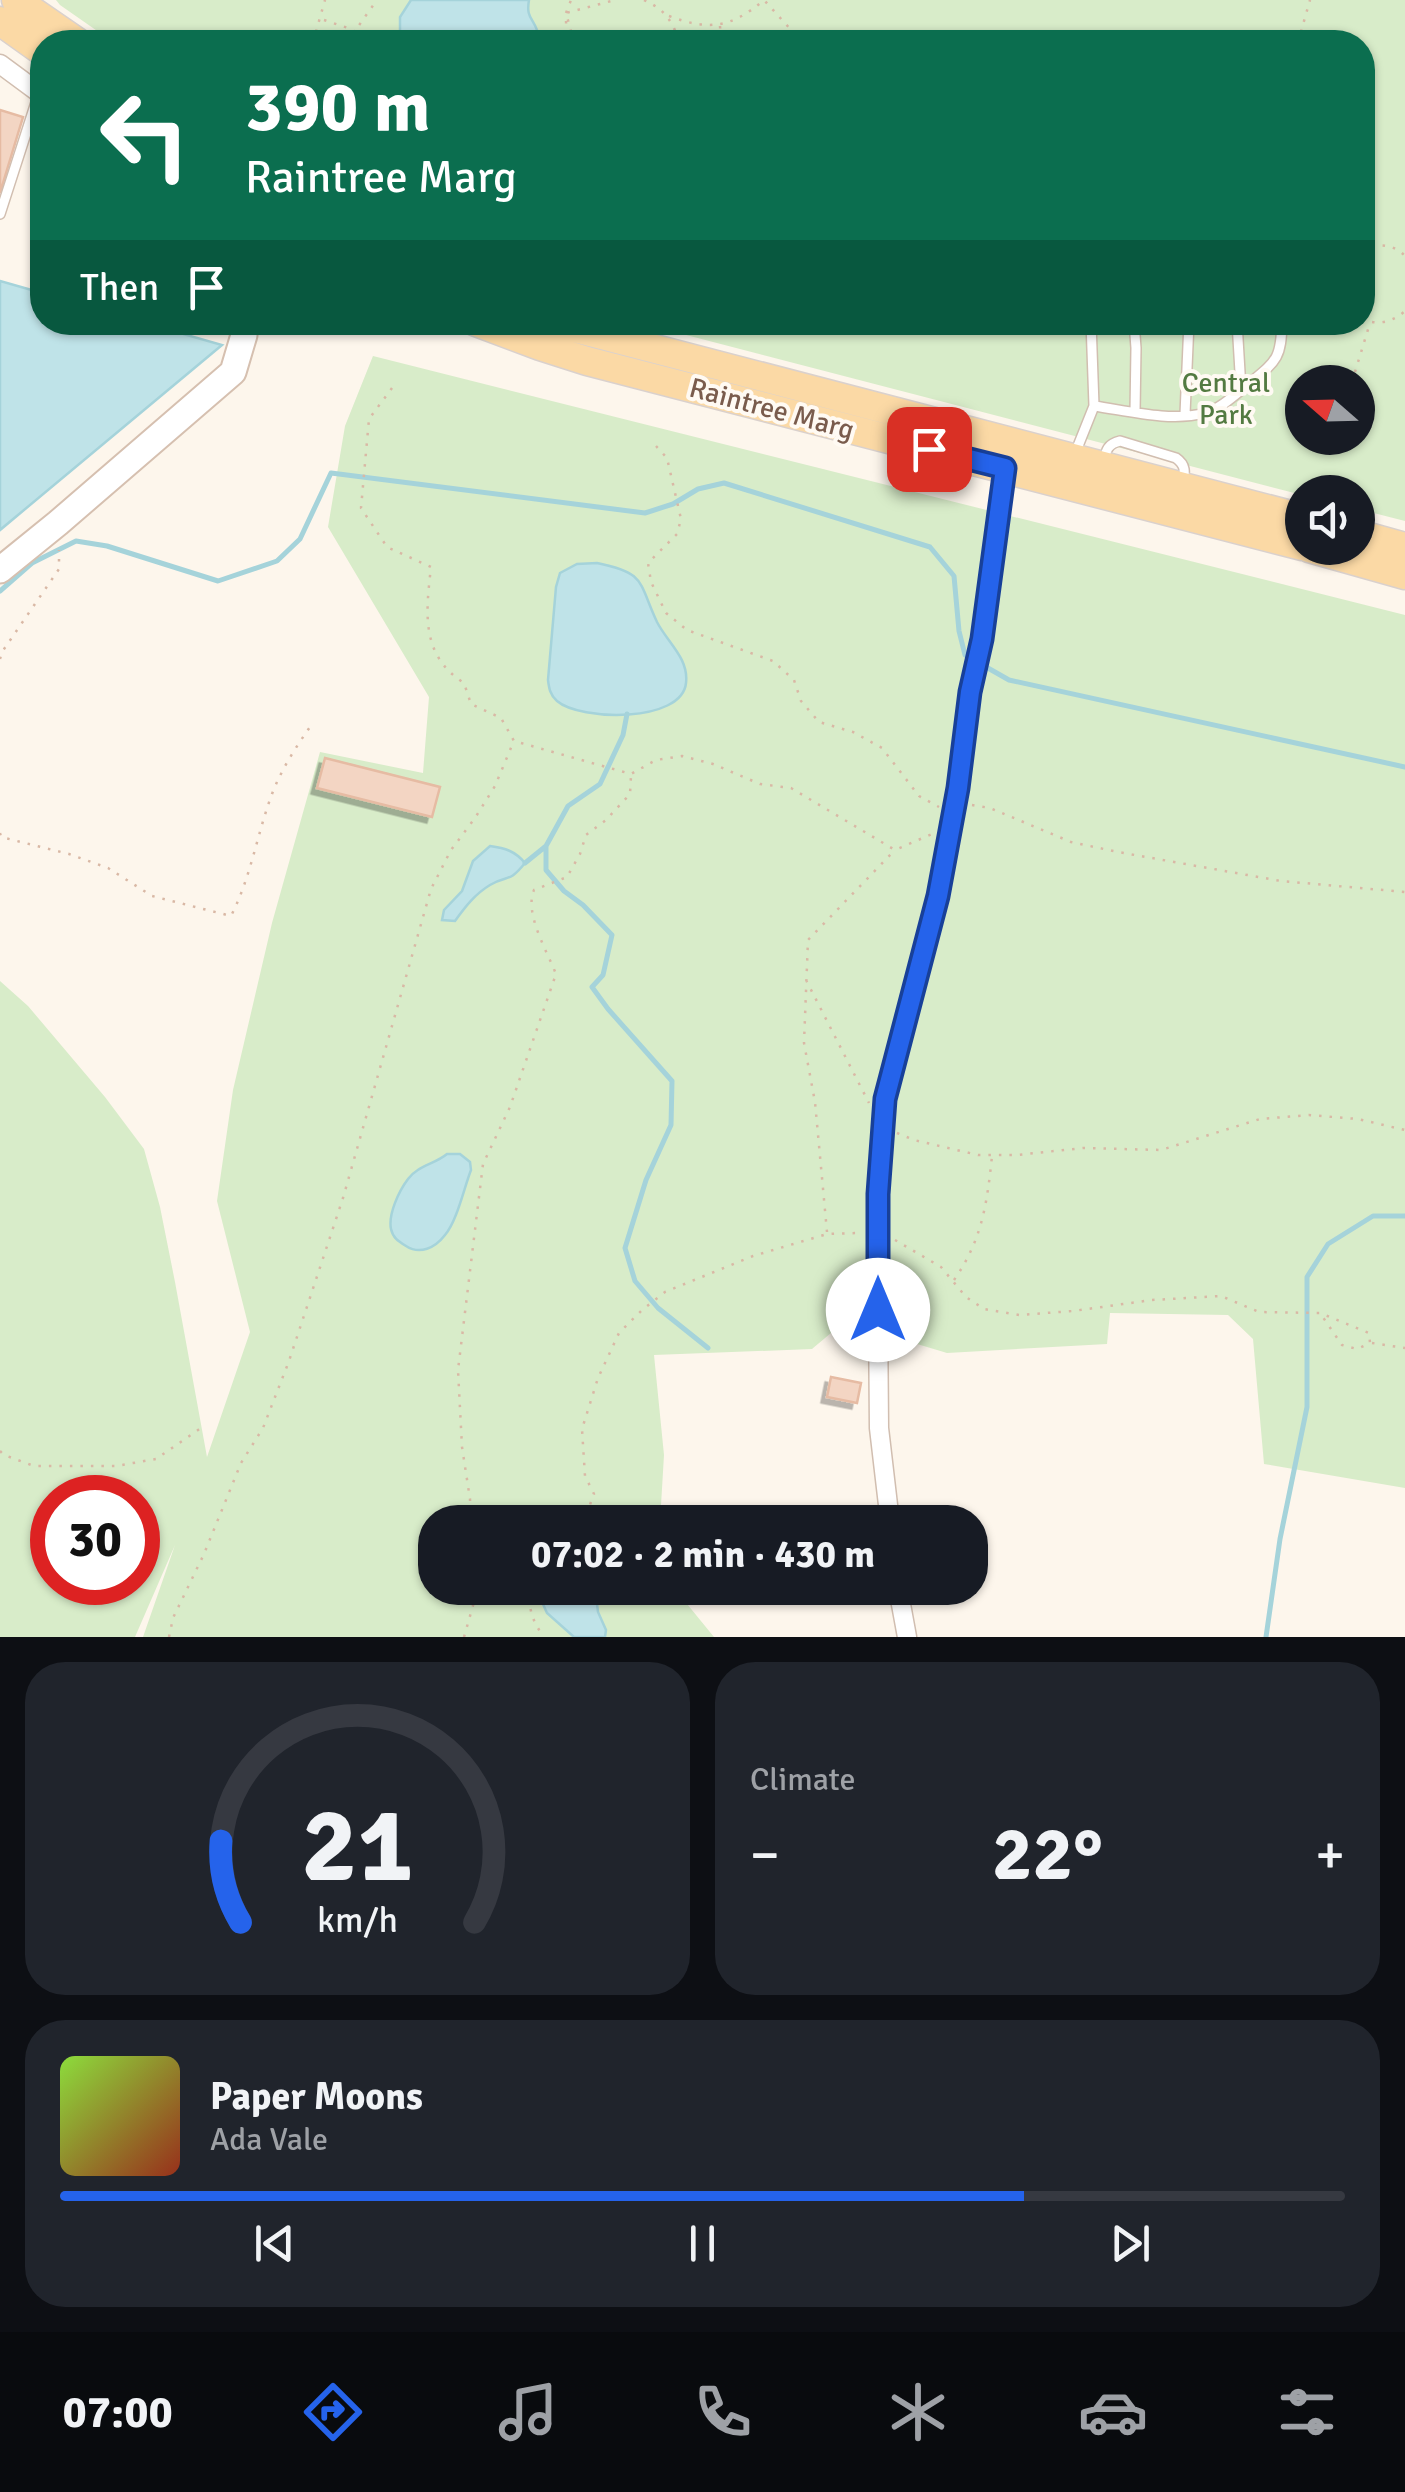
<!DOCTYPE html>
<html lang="en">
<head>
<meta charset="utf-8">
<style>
	:root { --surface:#171b24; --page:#20242c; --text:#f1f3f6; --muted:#9ea1a6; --line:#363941; --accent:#2563eb }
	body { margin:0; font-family:Signika,sans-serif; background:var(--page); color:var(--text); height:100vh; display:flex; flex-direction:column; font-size:38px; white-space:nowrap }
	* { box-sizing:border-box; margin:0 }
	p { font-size:32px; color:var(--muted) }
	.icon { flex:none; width:55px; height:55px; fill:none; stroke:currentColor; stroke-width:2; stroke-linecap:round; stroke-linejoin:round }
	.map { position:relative; height:1637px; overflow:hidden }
	.drawer { display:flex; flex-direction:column; gap:25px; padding:25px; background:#0d0f14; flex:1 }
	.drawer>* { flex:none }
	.guide { position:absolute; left:30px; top:30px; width:1345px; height:305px; border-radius:40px; box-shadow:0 2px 8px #0004; background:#0b6e4f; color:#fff; overflow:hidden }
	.needle { width:65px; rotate:290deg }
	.tools { position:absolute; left:1285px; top:365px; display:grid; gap:20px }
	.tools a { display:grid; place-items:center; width:90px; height:90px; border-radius:50%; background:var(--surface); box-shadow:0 2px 8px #0004; font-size:50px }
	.speed { position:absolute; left:30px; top:1475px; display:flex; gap:20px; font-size:50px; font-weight:700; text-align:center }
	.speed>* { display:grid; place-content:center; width:130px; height:130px; border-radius:50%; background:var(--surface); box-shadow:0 2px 8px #0004; line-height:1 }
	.speed .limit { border:15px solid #d22; background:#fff; color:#111 }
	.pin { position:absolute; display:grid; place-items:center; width:85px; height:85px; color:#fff; margin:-42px; border-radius:20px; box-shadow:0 5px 15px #0006 }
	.me { position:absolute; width:110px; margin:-55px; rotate:0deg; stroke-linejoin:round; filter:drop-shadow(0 0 8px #0008) }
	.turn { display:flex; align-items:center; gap:35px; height:210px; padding:0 50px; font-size:45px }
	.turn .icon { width:130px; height:130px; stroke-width:2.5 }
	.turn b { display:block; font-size:70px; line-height:85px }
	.then { display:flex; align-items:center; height:95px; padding:0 50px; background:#0003; gap:20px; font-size:38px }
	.big { font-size:75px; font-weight:800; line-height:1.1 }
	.drawer .tile { flex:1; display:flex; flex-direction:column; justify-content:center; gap:15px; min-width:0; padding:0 35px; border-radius:40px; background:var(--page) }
	.drawer .dial { align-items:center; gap:0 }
	.dial svg { height:260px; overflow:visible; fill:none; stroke:var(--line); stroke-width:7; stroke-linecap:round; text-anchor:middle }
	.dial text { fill:var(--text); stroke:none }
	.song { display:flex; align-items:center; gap:30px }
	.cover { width:120px; height:120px; border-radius:15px; background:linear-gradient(135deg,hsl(90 70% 55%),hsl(10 70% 35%)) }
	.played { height:10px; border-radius:5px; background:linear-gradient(90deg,var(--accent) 75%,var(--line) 75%) }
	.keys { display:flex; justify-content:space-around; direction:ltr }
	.heat { display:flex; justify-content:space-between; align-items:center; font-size:55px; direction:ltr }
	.drawer .tiles { flex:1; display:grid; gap:25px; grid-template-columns:1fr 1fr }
	.tile:last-child { grid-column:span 2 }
	.trip { position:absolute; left:418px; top:1505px; width:570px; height:100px; border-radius:40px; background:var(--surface); box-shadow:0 2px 8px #0004; font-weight:800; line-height:100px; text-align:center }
	.tabs { display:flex; height:160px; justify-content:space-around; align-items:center; background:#090b0e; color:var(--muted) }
	.tabs .icon { width:70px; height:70px }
	.tabs .active { color:var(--accent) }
	.tabs b { font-size:45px; color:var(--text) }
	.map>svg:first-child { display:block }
	.green { fill:#d8ecc9; fill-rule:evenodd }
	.water { fill:#bfe3e8; stroke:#a5d3da; stroke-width:2.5 }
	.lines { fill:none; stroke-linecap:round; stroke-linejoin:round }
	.stream { stroke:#a5d3da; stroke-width:5 }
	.building { fill:#f3d5c3; stroke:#e6bba3; stroke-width:2.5; filter:url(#shadow) }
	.lane-casing { stroke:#d1beb0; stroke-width:12 }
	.street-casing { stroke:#d1beb0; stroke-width:21 }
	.secondary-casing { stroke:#d6c0b0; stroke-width:29 }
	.primary-casing { stroke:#dad1cd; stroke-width:31 }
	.path { stroke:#d9b8a5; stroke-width:2.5; stroke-dasharray:2.5 8; stroke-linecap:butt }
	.lane { stroke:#fff; stroke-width:9 }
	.street { stroke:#fff; stroke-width:18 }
	.secondary { stroke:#fff; stroke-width:25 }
	.primary { stroke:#fbd9a5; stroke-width:28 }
	.route-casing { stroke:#184099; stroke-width:25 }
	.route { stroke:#2563eb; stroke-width:18 }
	.labels { text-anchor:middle; stroke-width:8; stroke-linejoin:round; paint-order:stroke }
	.park-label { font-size:28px; fill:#537a41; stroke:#fffaf3 }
	.street-label { font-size:28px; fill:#7a5c4d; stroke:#fffaf3 }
</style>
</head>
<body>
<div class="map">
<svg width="1405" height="1637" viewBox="0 0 1405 1637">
	<defs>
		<filter id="shadow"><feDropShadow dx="-5.5" dy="5.5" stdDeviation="0" flood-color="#0004"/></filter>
	</defs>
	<rect width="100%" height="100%" fill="#fdf6ec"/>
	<path class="green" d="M56,0h1349v521l-47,-12v-17h-56v3l-662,-172 722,-1v-280h-1249l-53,-37zM1302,382h56v56h-56z
		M373,356l1032,259v873l-141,-24 -11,-125 -25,-24 -118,-2 -3,31 -160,9 -103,-31 -32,27 -158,6 10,100 -4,67h-225v66h239l40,49h-571l32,-92 -40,92h-135v-656l28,25 77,91 39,52 16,58 15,75 32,175 43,-125 -33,-131 16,-111 39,-167 48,-171 103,21 6,-76 -101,-170 17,-101zM52,1498h86v84h-86z"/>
	<path class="water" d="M411,0h118c-3,17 3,17 8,30 2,4 1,8 1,12h-138v-25z
		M0,281l42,12v29l103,1 77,22 -222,185z
		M597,563c49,10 41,18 60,59 10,20 32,36 29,61 -4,40 -106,38 -129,18 -7,-6 -8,-13 -9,-21l8,-93 4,-14 17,-9z
		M490,846c15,2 25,5 35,17 -17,21 -16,11 -35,22 -15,9 -25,22 -35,36l-13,-1 2,-10 18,-19 11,-30z
		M447,1154h13l10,8 1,8c-7,18 -14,51 -26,65 -10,13 -25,20 -39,11 -8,-5 -13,-8 -15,-17 -3,-15 8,-38 17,-50 9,-13 27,-15 39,-25z
		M547,1588h48l3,24 8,18 -1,7h-31l-27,-24 -5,-11z"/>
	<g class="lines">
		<path class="stream" d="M0,591l32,-28 44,-22 31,5 111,35 59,-20 23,-22 31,-66 314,40 28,-9 25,-15 26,-6 206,64 24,29 5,55 6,24 44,25 396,87
			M546,846l22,-40 32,-22 23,-49 4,-21
			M525,863l21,-17v24l18,21 19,14 29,30 -9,40 -11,12 16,22 64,72 -1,44 -25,55 -21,68 10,33 23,27 50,40
			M1266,1637l14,-98 27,-132v-130l21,-33 45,-28h32"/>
	</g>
	<path class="building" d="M0,110l23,7 -23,76z
		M325,758l115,29 -8,30 -115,-29z
		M831,1377l30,6 -4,20 -30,-6z"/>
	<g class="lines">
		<g class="lane-casing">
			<path id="lane" d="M0,214l39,-121
				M1091,322l3,84
				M1134,322l2,26 -1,64
				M1237,322l4,67
				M1185,414l4,-92
				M1074,456l20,-50c35,5 76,16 111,7 16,-4 33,-21 46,-31 27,-22 30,-25 31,-60
				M1103,463c3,-12 4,-19 17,-22l56,17c10,7 9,14 7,25"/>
		</g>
		<g class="street-casing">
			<path id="street" d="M0,64l42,31
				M890,1522l-11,-94 -2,-234 8,-95 54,-203 19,-108 12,-96 12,-53 23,-170 3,-7
				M898,1588l9,49"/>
		</g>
		<g class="secondary-casing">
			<path id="secondary" d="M0,570l58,-47 175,-151 11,-37 -4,-13"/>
		</g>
		<g class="primary-casing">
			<path id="primary" d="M16,0l61,42
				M0,21l42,30
				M476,322l64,24 47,15 715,185
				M552,322l750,196
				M1358,534l47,13
				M1309,548l96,27"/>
		</g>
		<path class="path" d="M644,0c20,9 29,21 35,42
			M566,13l5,-13
			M669,16c40,15 62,12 95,-16l38,42
			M324,20l30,10
			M566,21l1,21
			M720,26l1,16
			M313,42l12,-42
			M347,42l30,-42
			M574,42l-8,-29 49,-13
			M1298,42l12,-42
			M1362,236l8,8
			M1362,249c15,-6 32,-5 43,7
			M1362,319c15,7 31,3 43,-8
			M814,322c25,13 50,11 76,0
			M1355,372l15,-49
			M392,388l-23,31 -8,89 26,39 44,20c-5,45 -11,88 33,116l7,21 30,14 13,23 117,33 25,-14 26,-4 31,8 47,20 31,4 104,62 37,-16
			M656,446l11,12 14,61 -4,15 -29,29 3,19 15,31 21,17 86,31 21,19 7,21 18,21 34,10 29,16 37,48 20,11
			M0,659l2,-7 57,-83v-19
			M972,805l18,3 81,34 47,10 163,29 124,11
			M0,833l1,4 68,17 39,14 44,28 79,20c20,-39 26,-82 41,-122 10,-26 24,-47 40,-70
			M806,980l63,123
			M897,1133l17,7 64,15h39l66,-7 78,2 99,-31 49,-4 49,4 47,11
			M827,1232l-12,-130 -11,-59 4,-103 86,-89
			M895,1240l46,27 25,30 18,12 35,6 54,-4 79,-11 69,-4 38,16 61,1 49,20 1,10 -13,6 -15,-4 -22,-32
			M954,1280c28,-40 33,-76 38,-124
			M1372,1343l33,5
			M0,1451l4,4 30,11h82l40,-7 45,-31
			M471,1522l-1,-23 -8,-52 -4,-77 25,-206 27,-57 46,-133c-9,-23 -32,-61 -22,-84l33,-13 13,-23 6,-19 20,-15 24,-26 1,-18
			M579,1522l9,-12 6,-16 -9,-18 -3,-47 16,-51 21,-45 23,-23 23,-18 88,-36 74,-22 32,-1
			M530,1588c-2,20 2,33 14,49
			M169,1637l4,-19 31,-64 37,-91 22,-35 26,-67 54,-163 88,-309 20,-39 24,-32 20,-32 18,-43
			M464,1637l10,-35v-14"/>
		<use href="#lane" class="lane"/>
		<use href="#street" class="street"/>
		<use href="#secondary" class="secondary"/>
		<use href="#primary" class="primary"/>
	</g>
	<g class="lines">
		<g class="route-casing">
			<path id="route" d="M878,1310v-116l7,-95 53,-203 20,-108 12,-96 12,-53 23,-171 -76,-19"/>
		</g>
		<use href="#route" class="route"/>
	</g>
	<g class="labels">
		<g class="park-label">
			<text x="1226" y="392">Central<tspan x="1226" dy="32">Park</tspan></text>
		</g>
		<g class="street-label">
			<text transform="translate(772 408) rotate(15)" y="10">Raintree Marg</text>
		</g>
	</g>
</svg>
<div class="tools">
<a><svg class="needle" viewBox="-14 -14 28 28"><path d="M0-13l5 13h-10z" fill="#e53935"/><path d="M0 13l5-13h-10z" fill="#9ea1a6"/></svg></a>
<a><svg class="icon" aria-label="sound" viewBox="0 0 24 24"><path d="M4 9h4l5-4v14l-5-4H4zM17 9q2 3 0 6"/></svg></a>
</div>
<div class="speed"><div class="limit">30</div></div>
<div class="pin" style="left:929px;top:449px;background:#d93025"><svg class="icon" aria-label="arrive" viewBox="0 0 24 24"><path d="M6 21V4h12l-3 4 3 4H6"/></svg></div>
<svg class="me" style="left:878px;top:1310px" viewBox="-20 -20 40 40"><circle r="19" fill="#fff"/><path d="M0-13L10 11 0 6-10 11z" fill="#2563eb"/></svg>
<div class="trip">07:02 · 2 min · 430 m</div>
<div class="guide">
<div class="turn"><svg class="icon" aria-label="left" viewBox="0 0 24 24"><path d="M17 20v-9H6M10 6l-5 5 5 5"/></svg><div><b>390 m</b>Raintree Marg</div></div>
<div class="then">Then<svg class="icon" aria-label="arrive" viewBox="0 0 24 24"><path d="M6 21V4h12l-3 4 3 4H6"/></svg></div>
</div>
</div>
<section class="drawer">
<div class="tiles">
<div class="tile dial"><svg viewBox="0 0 100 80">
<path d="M14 69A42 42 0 1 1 86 69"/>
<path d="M14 69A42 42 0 0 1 8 44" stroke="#2563eb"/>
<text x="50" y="56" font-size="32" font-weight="700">21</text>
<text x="50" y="72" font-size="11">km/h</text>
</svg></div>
<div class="tile"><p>Climate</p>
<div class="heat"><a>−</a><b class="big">22°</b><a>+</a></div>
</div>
<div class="tile">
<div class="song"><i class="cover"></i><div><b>Paper Moons</b><p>Ada Vale</p></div></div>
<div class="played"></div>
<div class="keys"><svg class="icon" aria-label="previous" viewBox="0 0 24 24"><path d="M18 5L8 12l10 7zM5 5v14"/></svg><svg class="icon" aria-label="pause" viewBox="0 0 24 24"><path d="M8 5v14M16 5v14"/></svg><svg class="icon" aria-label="next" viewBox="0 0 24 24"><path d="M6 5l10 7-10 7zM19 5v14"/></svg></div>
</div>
</div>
</section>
<nav class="tabs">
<b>07:00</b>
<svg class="icon active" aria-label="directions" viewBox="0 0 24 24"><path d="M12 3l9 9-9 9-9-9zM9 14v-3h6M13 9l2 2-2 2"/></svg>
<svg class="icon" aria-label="music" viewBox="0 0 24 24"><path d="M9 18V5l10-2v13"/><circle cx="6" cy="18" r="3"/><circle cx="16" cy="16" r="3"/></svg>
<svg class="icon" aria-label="phone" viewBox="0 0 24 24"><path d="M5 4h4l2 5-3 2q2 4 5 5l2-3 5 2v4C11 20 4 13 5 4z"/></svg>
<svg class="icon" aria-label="climate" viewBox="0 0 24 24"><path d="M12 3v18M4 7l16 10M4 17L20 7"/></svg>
<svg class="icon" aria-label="car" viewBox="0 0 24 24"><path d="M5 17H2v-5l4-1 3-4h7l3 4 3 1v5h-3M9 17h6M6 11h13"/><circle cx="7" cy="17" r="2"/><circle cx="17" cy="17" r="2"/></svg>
<svg class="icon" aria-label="filters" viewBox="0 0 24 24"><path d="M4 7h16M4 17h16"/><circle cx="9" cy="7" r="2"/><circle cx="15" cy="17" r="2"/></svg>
</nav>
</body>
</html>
